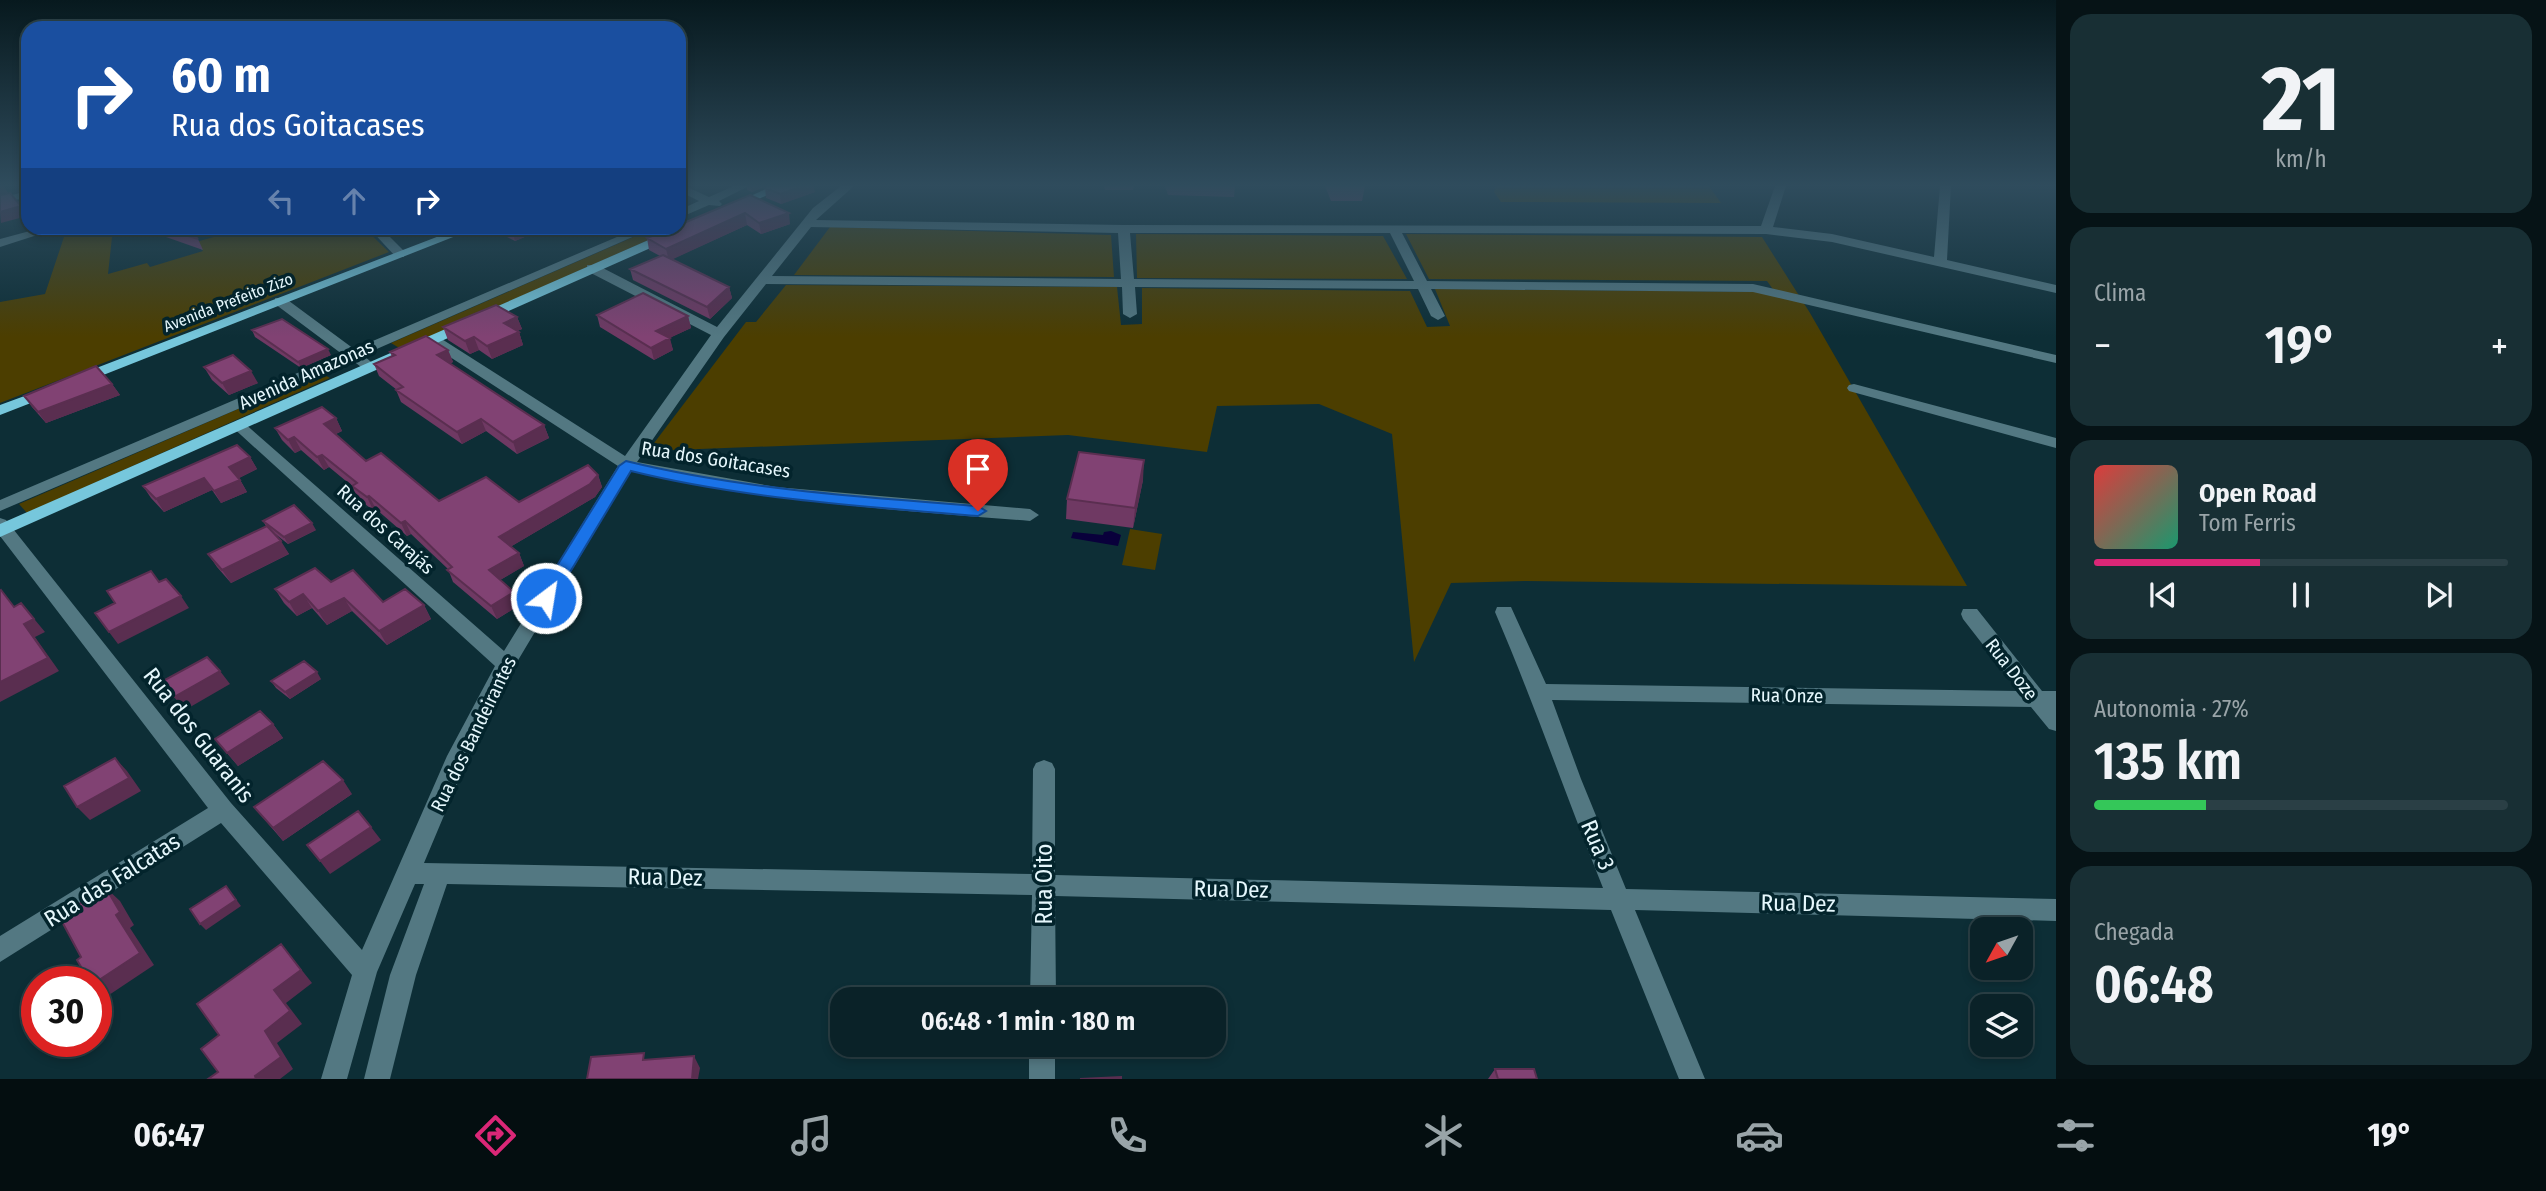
<!DOCTYPE html>
<html lang="pt">
<head>
<meta charset="utf-8">
<style>
	:root { --surface:#0a2228; --page:#182f34; --text:#f1f3f6; --muted:#99a4a8; --line:#2a3f45; --accent:#db2777 }
	body { margin:0; font-family:"Fira Sans Condensed",sans-serif; background:var(--page); color:var(--text); height:100vh; display:flex; flex-direction:column; font-size:26px; white-space:nowrap }
	* { box-sizing:border-box; margin:0 }
	p { font-size:23px; color:var(--muted) }
	.icon { flex:none; width:38px; height:38px; fill:none; stroke:currentColor; stroke-width:2; stroke-linecap:round; stroke-linejoin:round }
	.map { position:relative; flex:1; overflow:hidden }
	.sheet { display:flex; flex-direction:column; gap:14px; padding:14px; background:#061316; width:490px }
	.sheet>* { flex:none }
	.banner { position:absolute; left:21px; top:21px; width:665px; height:214px; border-radius:21px; box-shadow:0 4px 10px #0003,0 0 0 2px var(--line); background:#1a4fa0; color:#fff; overflow:hidden }
	.needle { width:46px; rotate:230deg }
	.controls { position:absolute; left:1970px; top:917px; display:grid; gap:14px }
	.controls a { display:grid; place-items:center; width:63px; height:63px; border-radius:14px; background:var(--surface); box-shadow:0 4px 10px #0003,0 0 0 2px var(--line); font-size:35px }
	.speed { position:absolute; left:21px; top:966px; display:flex; gap:14px; font-size:35px; font-weight:700; text-align:center }
	.speed>* { display:grid; place-content:center; width:91px; height:91px; border-radius:50%; background:var(--surface); box-shadow:0 4px 10px #0003,0 0 0 2px var(--line); line-height:1 }
	.speed .limit { border:10px solid #d22; background:#fff; color:#111 }
	.pin { position:absolute; display:grid; place-items:center; width:60px; height:60px; color:#fff; margin:-72px -30px; border-radius:50% 50% 50% 0; rotate:-45deg; box-shadow:0 0 7px #0007 }
	.pin .icon { rotate:45deg }
	.me { position:absolute; width:77px; margin:-38px; rotate:31deg; stroke-linejoin:round; filter:drop-shadow(0 0 5px #0008) }
	.turn { display:flex; align-items:center; gap:24px; height:147px; padding:0 35px; font-size:32px }
	.turn .icon { width:91px; height:91px; stroke-width:2.5 }
	.turn b { display:block; font-size:49px; line-height:60px }
	.lanes { display:flex; align-items:center; height:66px; padding:0 35px; background:#0003; justify-content:center; gap:35px; direction:ltr }
	.lanes .off { opacity:.35 }
	.big { font-size:52px; font-weight:600; line-height:1.1 }
	.sheet .tile { flex:1; display:flex; flex-direction:column; justify-content:center; gap:10px; min-width:0; padding:0 24px; border-radius:21px; background:var(--page) }
	.sheet .dial { align-items:center; gap:0 }
	.dial b { font-size:91px; line-height:1 }
	.song { display:flex; align-items:center; gap:21px }
	.cover { width:84px; height:84px; border-radius:10px; background:linear-gradient(135deg,hsl(0 70% 55%),hsl(160 70% 35%)) }
	.played { height:7px; border-radius:4px; background:linear-gradient(90deg,var(--accent) 40%,var(--line) 40%) }
	.keys { display:flex; justify-content:space-around; direction:ltr }
	.heat { display:flex; justify-content:space-between; align-items:center; font-size:38px; direction:ltr }
	.charge { height:10px; border-radius:5px; background:linear-gradient(90deg,#34c759 27%,var(--line) 0) }
	.trip { position:absolute; left:830px; top:987px; width:396px; height:70px; border-radius:21px; background:var(--surface); box-shadow:0 4px 10px #0003,0 0 0 2px var(--line); font-weight:600; line-height:70px; text-align:center }
	.menu { display:flex; height:112px; justify-content:space-around; align-items:center; background:#040e10; color:var(--muted) }
	.menu .icon { width:49px; height:49px }
	.menu .selected { color:var(--accent) }
	.menu b { font-size:32px; color:var(--text) }
	main { display:flex; flex:1; min-height:0 }
	.map>svg:first-child { display:block }
	.green { fill:#4c3e00 }
	.water { fill:#09003b }
	.lines { fill:none; stroke-linecap:round; stroke-linejoin:round }
	.minor { fill:#537882; fill-rule:evenodd }
	.major { fill:#76c7dc; fill-rule:evenodd }
	.wall { fill:#6f3963 }
	.shaded-wall { fill:#5a2e50 }
	.building { fill:#814273; stroke:#5a2e50; stroke-width:2 }
	.route { fill:#1a73e8; stroke:#114b97; stroke-width:2 }
	.labels { text-anchor:middle; stroke-width:7; stroke-linejoin:round; paint-order:stroke }
	.far-street-label { font-size:16px; fill:#e5f7fc; stroke:#03242c }
	.street-label { font-size:19px; fill:#e5f7fc; stroke:#03242c }
	.near-street-label { font-size:23px; fill:#e5f7fc; stroke:#03242c }
</style>
</head>
<body>
<main>
<div class="map">
<svg width="2056" height="1079" viewBox="0 0 2056 1079">
	<rect width="100%" height="100%" fill="#0d2e36"/>
	<path class="green" d="M1496,186h213l12,17 -220,-1 -7,-10z
		M830,227l281,8 3,42 -320,-2z
		M67,228h46l-5,46 39,-11 3,4 53,-16 -7,-9 32,-9 -2,-5h138l25,24 -389,151v-101l45,-8z
		M654,228h22l-275,121 -10,-6z
		M1136,234l247,2 24,43 -270,-1z
		M1406,234l356,3 48,76 157,273 -442,-5 -74,2 -37,79 -22,-228 -73,-30 -102,2 -10,46 -139,-17 -420,16 98,-129h10l30,-37 331,2 4,38 21,-1v-36l268,3 17,36 23,-1 -15,-37 340,3 -8,-11 -338,-2z
		M321,373l9,5 -303,135 -8,-9z
		M1130,529l32,5 -7,36 -33,-5z"/>
	<path class="water" d="M1111,531l10,4 -3,11 -47,-8 2,-6 30,3 1,-3z"/>
	<g class="lines">
		<path class="minor" d="M679,186h6l24,11 25,-11h15l-30,15 3,3 -2,2 -11,-1 -30,13v-8l20,-9 -20,-10z
			M841,186h13l-38,34 308,5 637,1 14,-40h11l-13,41 59,7 102,23 6,-71h11l-4,74 109,25v8l-224,-51 -66,-8 -364,-1 25,48 326,3 303,71v8l-303,-71 -322,-3 14,27 -7,4 -7,-4 -13,-27 -283,-2 2,27 -7,4 -7,-4 -1,-27 -356,-3 -42,53 -87,125 139,25 254,22 9,6 -9,6c-134,-11 -267,-19 -399,-50l-117,196 -45,89 -45,107 608,11 1,-105 3,-6 8,-3 8,3 3,6v106l548,13c-37,-92 -69,-185 -108,-276l2,-5h14l35,77 473,7 -56,-72 -2,-5 2,-5h14l65,82h14v40l-7,-2 -18,-22 -479,-7 29,79 45,110 430,10v22l-421,-11 70,169h-26l-68,-169 -556,-14 1,103h-26l2,-104 -585,-11 -31,91 -26,104h-26l26,-104 34,-91h-9l-38,88 -30,107h-26l31,-104 -131,-152 -221,139v-26l208,-128 -208,-272v-18l6,2 225,283 131,147 85,-194 48,-90 -265,-241 8,-5 5,2 261,229 114,-185 -191,-124v-6h10l188,120 86,-121 -124,-64v-6h10l120,62 96,-119zM811,227l307,6 3,46 -349,-3zM1130,233h260l24,48 -280,-2z
			M28,191v6l-28,7v-6z
			M41,228h18l-59,19v-8z
			M369,228h12l23,23v6h-8z
			M638,228h15l-290,127 14,12 -2,3h-10l-13,-10 -352,151v-11l342,-146 -67,-50v-6h10l69,51z
			M1854,384l202,54v10l-207,-57 -2,-3 2,-3z
			M1029,1045h26v34h-26z"/>
		<path class="major" d="M772,186h15l-50,23 -10,-2z
			M460,228h16l-393,155h-10l-2,-3 2,-3z
			M669,231l6,4 -2,3 -673,299v-13z
			M49,387l7,4 -2,3 -54,21v-10z"/>
	</g>
	<path class="wall" d="M747,186h19l-14,6 -5,-2z
		M1104,186h30l-1,4h-28z
		M1165,186h70l-1,11 -66,-2z
		M1325,186h40l-3,15h-31z
		M765,188l50,4 -34,12 -15,-6z
		M750,195l40,29 -29,10 -14,-9 -75,34 57,28 3,11 -22,21 -77,-39 -3,-11 30,-13 -11,-6 -2,-12z
		M147,228h39l12,11 5,11 -54,-19z
		M391,228h31l-24,7z
		M492,228h54l-31,13 -22,-11z
		M597,315l91,1 3,12 -22,10 4,12 -19,10 -54,-33z
		M517,317l5,12 -5,2 2,1 4,13 -31,14 -13,-9 -9,4 -22,-14 -5,-13z
		M252,330l79,25 -30,13 -46,-31z
		M448,350l5,12 -4,2 95,61 5,13 -32,16 -31,-23 -24,13 -61,-42 -5,-12h1l-18,-14 -5,-12 18,-7 -2,-5z
		M204,367l54,16 -29,12 -17,-15z
		M112,384l8,11 -74,28 -14,-16 -8,-11z
		M336,418l6,13 -6,3 30,27 73,40 80,1 79,-27 4,12 -7,10 -85,50 9,6 5,13 -24,14 20,25 -23,14 -44,-37 -5,-13 -37,-35 -4,2 -31,-27 -3,1 -15,-11 -6,-13 -23,-19 -5,3 -23,-20 -6,3 -13,-13 -7,-12z
		M250,457l7,12 -18,9 8,14 -26,11 -9,-13 -48,22 -13,-14 -8,-12z
		M1143,480l-10,48 -67,-9 1,-20z
		M263,521l53,9 -28,14 -14,-11 15,21 -58,29 -14,-16 -9,-13 58,-28z
		M331,582l52,20 41,3 7,14 -44,26 -35,-34 -25,14 -15,-17 -15,8 -13,-13 -9,-14z
		M321,679l-31,20 -14,-11 -5,-7z
		M273,724l10,14 -45,28 -23,-27z
		M352,794l-69,47 -29,-34z
		M1495,1069l42,10h-49z"/>
	<path class="shaded-wall" d="M0,186h4l4,7 -8,3z
		M751,186h15l-14,6z
		M803,186h11l1,6 -34,12 -1,-10z
		M21,206l6,10 -26,7 -1,-11z
		M745,213l2,12 -78,36 -3,-12z
		M789,213l1,11 -29,10 -2,-11z
		M395,228h27l-24,7z
		M524,228h22l-31,13 -2,-8z
		M729,287l3,11 -22,21 -3,-12z
		M688,316l3,12 -32,15 -3,-12z
		M517,317l5,12 -13,6 -5,-12z
		M519,332l4,13 -31,14 -5,-13z
		M474,337l5,13 -9,4 -5,-13z
		M670,338l3,12 -19,10 -3,-12z
		M328,349l3,6 -30,13 -3,-6z
		M448,350l5,12 -11,5 -5,-12z
		M251,371l7,12 -29,12 -7,-12z
		M112,384l8,11 -74,28 -8,-11z
		M336,418l6,13 -11,5 -7,-12z
		M481,419l5,12 -24,13 -5,-12z
		M544,425l5,13 -32,16 -4,-12z
		M294,437l7,13 -6,3 -7,-13z
		M322,455l7,12 -5,3 -7,-13z
		M250,457l7,12 -20,10 -8,-12z
		M1144,460l-1,20 -10,48 2,-20z
		M598,475l4,12 -7,10 -90,53 -6,-13z
		M204,478l8,12 -48,22 -8,-13z
		M240,480l7,12 -26,11 -7,-12z
		M369,496l7,13 -3,1 -6,-13z
		M405,521l6,13 -4,2 -6,-13z
		M312,523l4,7 -28,14 -4,-7z
		M281,541l8,13 -58,29 -9,-13z
		M519,553l5,13 -29,17 -6,-13z
		M514,592l6,13 -23,14 -6,-13z
		M303,594l9,14 -15,8 -8,-14z
		M181,596l8,12 -71,36 -9,-12z
		M344,598l8,13 -25,14 -9,-14z
		M21,603l24,29 -10,5 24,34 -59,31v-20l24,-58z
		M424,605l7,14 -44,26 -8,-14z
		M220,671l10,13 -45,26 -11,-13z
		M317,672l4,7 -31,20 -5,-7z
		M273,724l10,14 -45,28 -11,-13z
		M115,758l12,13 14,20 -51,29 -13,-13z
		M343,780l9,14 -69,47 -10,-13z
		M371,827l10,13 -51,34 -10,-13z
		M226,886l15,20 -35,24 -6,-6z
		M106,888l14,13 14,24 -4,3 24,37 -48,32 -10,-8v-7l20,-67z
		M281,944l31,39 -26,20 16,21 -25,19 16,26 -13,10h-24l-1,-3 19,-86z
		M694,1056l6,12 -2,11h-6z"/>
	<path class="building" d="M770,186h33l-23,8 -15,-6z
		M10,193l11,13 -21,6v-17z
		M750,195l39,18 -30,10 -14,-10 -79,36 -19,-11 26,-10h6v-3z
		M163,228h23l12,11z
		M502,228h22l-11,5z
		M663,255l66,32 -22,20 -77,-38z
		M643,293l45,23 -32,15 14,7 -19,10 -54,-33z
		M496,305l21,12 -13,6 15,9 -32,14 -13,-9 -9,4 -22,-14z
		M282,319l46,30 -30,13 -46,-32z
		M426,336l22,14 -11,5 107,70 -31,17 -32,-23 -24,13 -61,-42 7,-3 -29,-23 21,-9 -5,-3z
		M233,355l18,16 -29,12 -18,-16z
		M96,366l16,18 -74,28 -14,-16z
		M322,407l14,11 -12,6 42,37 15,-8 58,48 47,-24 33,25 69,-37 10,10 -8,9 -91,53 20,16 -30,17 25,22 -23,14 -44,-36 5,-3 -47,-46 -4,2 -32,-27 -2,1 -15,-11 5,-3 -35,-28 -5,2 -23,-20 -6,3 -13,-12z
		M237,445l13,12 -21,10 11,13 -26,11 -10,-13 -48,21 -13,-13z
		M1079,452l65,8 -9,48 -68,-9z
		M294,505l18,18 -28,14 -21,-16z
		M267,526l14,15 -59,29 -14,-16z
		M315,568l16,14 22,-12 30,32 22,-13 19,16 -45,26 -35,-33 -26,13 -15,-17 -14,8 -14,-13z
		M151,571l8,11 7,-3 15,17 -72,36 -14,-19 20,-10 -8,-12z
		M1,590l13,17 7,-4 13,16 -10,5 24,34 -48,24v-91z
		M207,657l13,14 -46,26 -13,-15z
		M304,661l13,11 -32,20 -14,-11z
		M260,711l13,13 -46,29 -12,-14z
		M115,758l14,20 -52,29 -13,-21z
		M323,761l20,19 -70,48 -19,-21z
		M358,811l13,16 -51,34 -13,-16z
		M226,886l10,14 -36,24 -10,-15z
		M106,888l14,24 -4,3 24,38 -44,29h-6l-13,-22 4,-3 -22,-41z
		M281,944l20,26 -27,20 16,21 -25,20 16,26 -26,19 1,3h-48l10,-7 -17,-23 18,-14 -22,-31z
		M644,1053l-1,7 51,-4 -2,23h-105l4,-22z
		M1495,1069h39l3,10h-39z
		M1121,1077v2h-41z"/>
	<linearGradient id="sky" x2="0" y2="1"><stop stop-color="#07191e"/><stop offset="0.55" stop-color="#2f4c5d"/><stop offset="1" stop-color="#2f4c5d" stop-opacity="0"/></linearGradient>
	<rect width="2056" height="337" fill="url(#sky)"/>
	<path class="route" d="M626,461c114,28 235,36 352,45l8,5 -8,5c-112,-9 -239,-18 -347,-45l-79,131h-12l-3,-4 3,-5 79,-127z"/>
	<g class="labels">
		<g class="far-street-label">
			<text transform="translate(228 302) rotate(-21)" y="6">Avenida Prefeito Zizo</text>
		</g>
		<g class="street-label">
			<text transform="translate(306 374) rotate(-24)" y="7">Avenida Amazonas</text>
			<text transform="translate(716 459) rotate(9)" y="7">Rua dos Goitacases</text>
			<text transform="translate(386 529) rotate(42)" y="7">Rua dos Carajás</text>
			<text transform="translate(2012 669) rotate(52)" y="7">Rua Doze</text>
			<text transform="translate(1787 695) rotate(1)" y="7">Rua Onze</text>
			<text transform="translate(473 734) rotate(-64)" y="7">Rua dos Bandeirantes</text>
		</g>
		<g class="near-street-label">
			<text transform="translate(199 735) rotate(52)" y="8">Rua dos Guaranis</text>
			<text transform="translate(1598 845) rotate(67)" y="8">Rua 3</text>
			<text transform="translate(665 877) rotate(1)" y="8">Rua Dez</text>
			<text transform="translate(112 880) rotate(-32)" y="8">Rua das Falcatas</text>
			<text transform="translate(1044 884) rotate(-90)" y="8">Rua Oito</text>
			<text transform="translate(1231 889) rotate(1)" y="8">Rua Dez</text>
			<text transform="translate(1798 903) rotate(1)" y="8">Rua Dez</text>
		</g>
	</g>
</svg>
<div class="controls">
<a><svg class="needle" viewBox="-14 -14 28 28"><path d="M0-13l5 13h-10z" fill="#e53935"/><path d="M0 13l5-13h-10z" fill="#99a4a8"/></svg></a>
<a><svg class="icon" aria-label="layers" viewBox="0 0 24 24"><path d="M12 4l9 5-9 5-9-5zM3 14l9 5 9-5"/></svg></a>
</div>
<div class="speed"><div class="limit">30</div></div>
<div class="pin" style="left:978px;top:511px;background:#d93025"><svg class="icon" aria-label="arrive" viewBox="0 0 24 24"><path d="M6 21V4h12l-3 4 3 4H6"/></svg></div>
<svg class="me" style="left:546px;top:598px" viewBox="-20 -20 40 40"><circle r="17" fill="#1a73e8" stroke="#fff" stroke-width="3"/><path d="M0-11L8 9 0 5-8 9z" fill="#fff"/></svg>
<div class="trip">06:48 · 1 min · 180 m</div>
<div class="banner">
<div class="turn"><svg class="icon" aria-label="right" viewBox="0 0 24 24"><path d="M7 20v-9h11M14 6l5 5-5 5"/></svg><div><b>60 m</b>Rua dos Goitacases</div></div>
<div class="lanes"><svg class="icon off" aria-label="left" viewBox="0 0 24 24"><path d="M17 20v-9H6M10 6l-5 5 5 5"/></svg><svg class="icon off" aria-label="ahead" viewBox="0 0 24 24"><path d="M12 20V5M6 11l6-6 6 6"/></svg><svg class="icon" aria-label="right" viewBox="0 0 24 24"><path d="M7 20v-9h11M14 6l5 5-5 5"/></svg></div>
</div>
</div>
<section class="sheet">
<div class="tile dial"><b>21</b><p>km/h</p></div>
<div class="tile"><p>Clima</p>
<div class="heat"><a>−</a><b class="big">19°</b><a>+</a></div>
</div>
<div class="tile">
<div class="song"><i class="cover"></i><div><b>Open Road</b><p>Tom Ferris</p></div></div>
<div class="played"></div>
<div class="keys"><svg class="icon" aria-label="previous" viewBox="0 0 24 24"><path d="M18 5L8 12l10 7zM5 5v14"/></svg><svg class="icon" aria-label="pause" viewBox="0 0 24 24"><path d="M8 5v14M16 5v14"/></svg><svg class="icon" aria-label="next" viewBox="0 0 24 24"><path d="M6 5l10 7-10 7zM19 5v14"/></svg></div>
</div>
<div class="tile"><p>Autonomia · 27%</p><b class="big">135 km</b><div class="charge"></div></div>
<div class="tile"><p>Chegada</p><b class="big">06:48</b></div>
</section>
</main>
<nav class="menu">
<b>06:47</b>
<svg class="icon selected" aria-label="directions" viewBox="0 0 24 24"><path d="M12 3l9 9-9 9-9-9zM9 14v-3h6M13 9l2 2-2 2"/></svg>
<svg class="icon" aria-label="music" viewBox="0 0 24 24"><path d="M9 18V5l10-2v13"/><circle cx="6" cy="18" r="3"/><circle cx="16" cy="16" r="3"/></svg>
<svg class="icon" aria-label="phone" viewBox="0 0 24 24"><path d="M5 4h4l2 5-3 2q2 4 5 5l2-3 5 2v4C11 20 4 13 5 4z"/></svg>
<svg class="icon" aria-label="climate" viewBox="0 0 24 24"><path d="M12 3v18M4 7l16 10M4 17L20 7"/></svg>
<svg class="icon" aria-label="car" viewBox="0 0 24 24"><path d="M5 17H2v-5l4-1 3-4h7l3 4 3 1v5h-3M9 17h6M6 11h13"/><circle cx="7" cy="17" r="2"/><circle cx="17" cy="17" r="2"/></svg>
<svg class="icon" aria-label="filters" viewBox="0 0 24 24"><path d="M4 7h16M4 17h16"/><circle cx="9" cy="7" r="2"/><circle cx="15" cy="17" r="2"/></svg>
<b>19°</b>
</nav>
</body>
</html>
